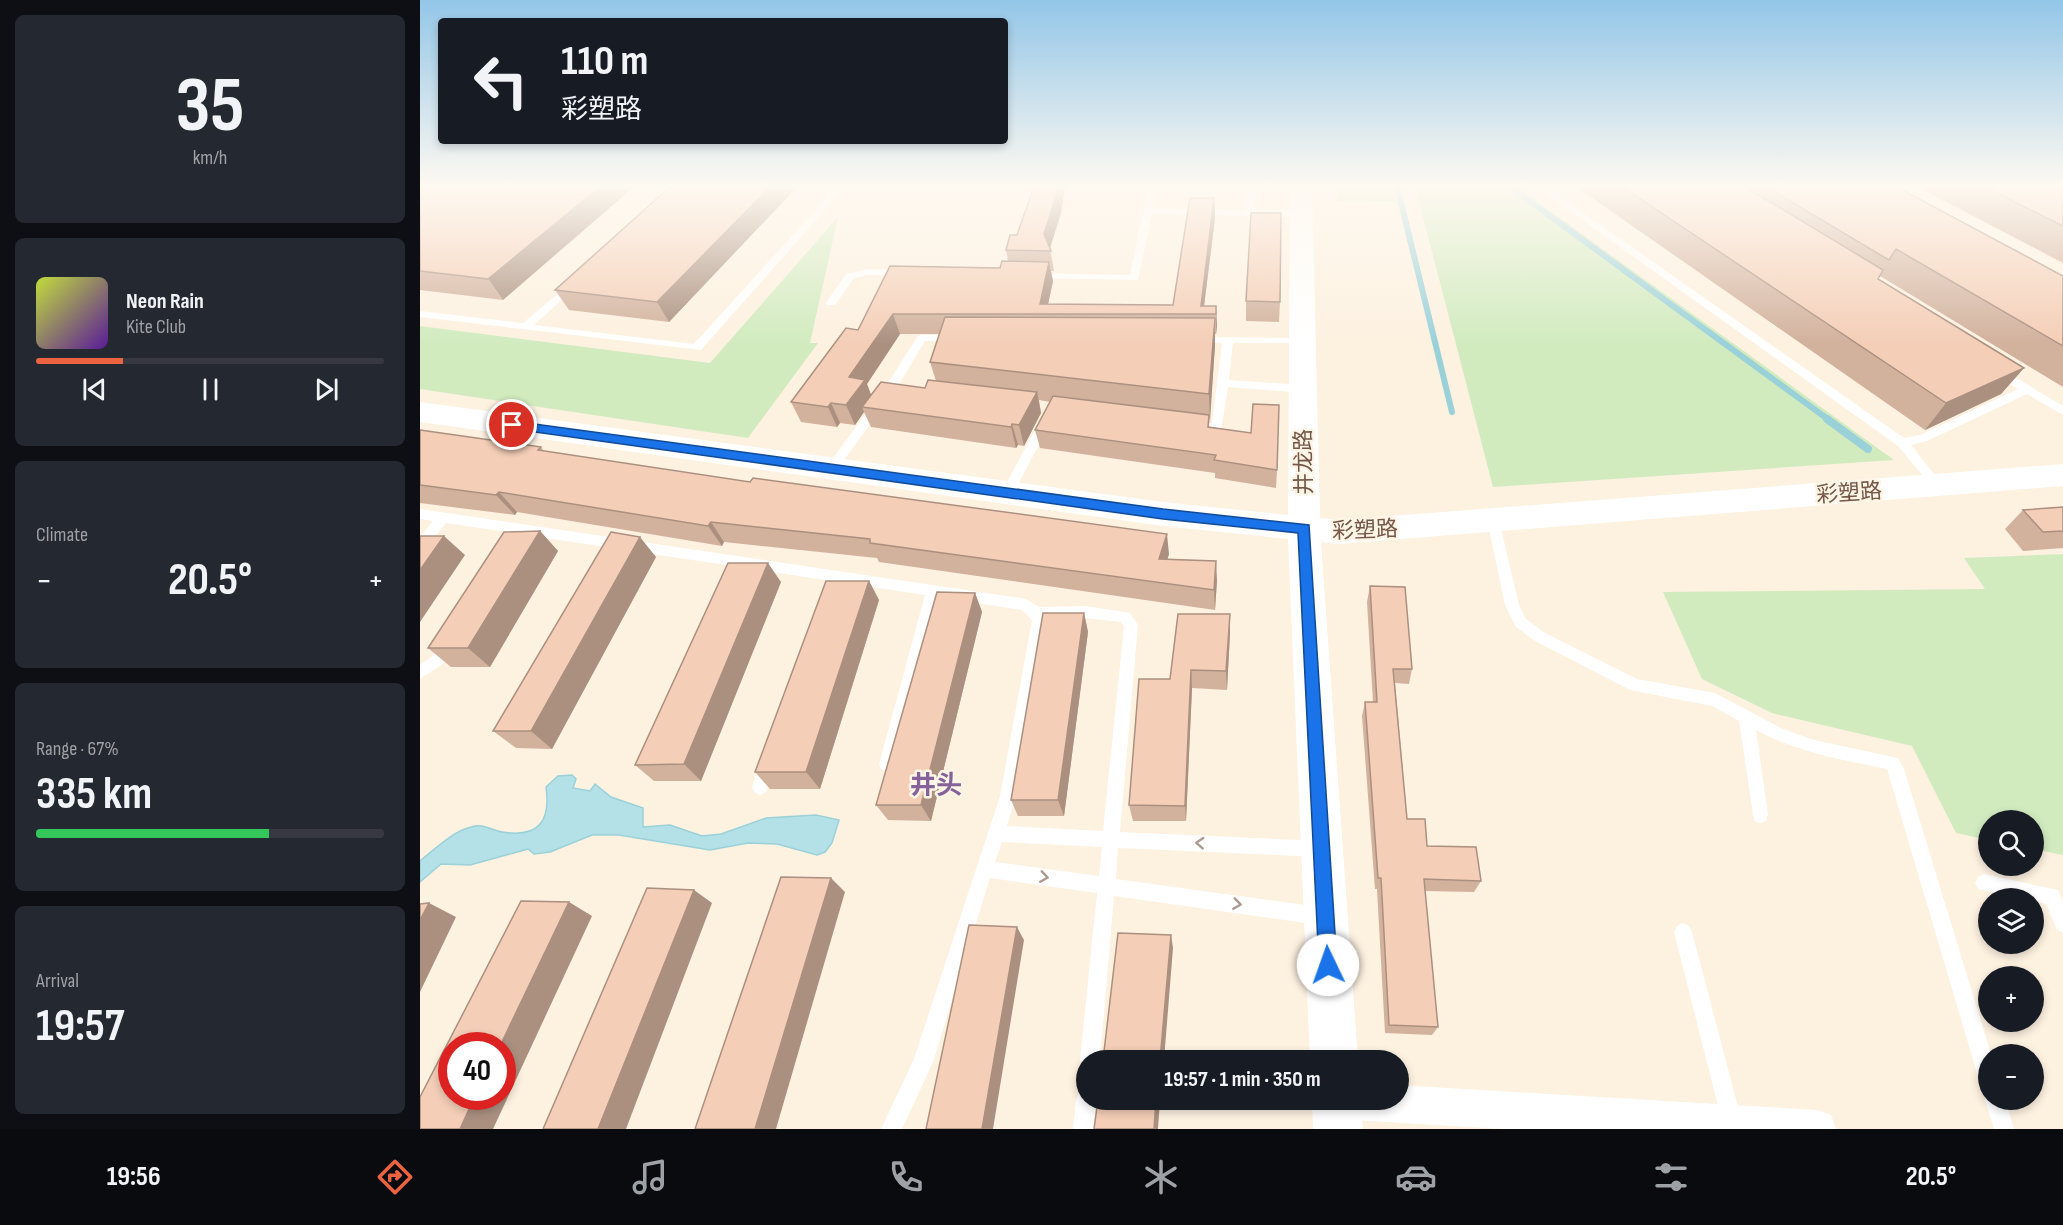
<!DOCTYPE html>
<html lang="en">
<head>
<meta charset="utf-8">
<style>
	:root { --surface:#171b24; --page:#242831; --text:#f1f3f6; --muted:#9ea1a6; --line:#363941; --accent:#ed633f }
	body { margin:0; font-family:"Sofia Sans Condensed","Noto Sans SC",sans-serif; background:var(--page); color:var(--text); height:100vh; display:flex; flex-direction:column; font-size:22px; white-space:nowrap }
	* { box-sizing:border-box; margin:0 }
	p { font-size:20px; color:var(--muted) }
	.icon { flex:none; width:33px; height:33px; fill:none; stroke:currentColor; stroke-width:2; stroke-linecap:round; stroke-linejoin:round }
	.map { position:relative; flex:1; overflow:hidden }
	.details { display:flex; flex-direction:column; gap:15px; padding:15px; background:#0d0f14; width:420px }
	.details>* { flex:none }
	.top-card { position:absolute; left:18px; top:18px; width:570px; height:126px; border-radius:6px; box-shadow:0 3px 9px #0003; background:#171b24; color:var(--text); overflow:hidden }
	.fabs { position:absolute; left:1558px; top:810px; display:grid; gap:12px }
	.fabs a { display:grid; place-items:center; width:66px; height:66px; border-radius:50%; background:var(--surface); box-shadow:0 3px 9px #0003; font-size:30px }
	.speed { position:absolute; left:18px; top:1032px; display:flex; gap:12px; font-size:30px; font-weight:700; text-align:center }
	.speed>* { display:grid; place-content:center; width:78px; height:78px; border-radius:50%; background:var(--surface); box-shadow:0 3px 9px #0003; line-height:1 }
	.speed .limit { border:9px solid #d22; background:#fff; color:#111 }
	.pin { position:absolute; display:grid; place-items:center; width:51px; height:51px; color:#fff; margin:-26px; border:3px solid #fff; border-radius:50%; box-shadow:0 2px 6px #0007 }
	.me { position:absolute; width:66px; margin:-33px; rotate:357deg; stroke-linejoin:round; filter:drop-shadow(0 0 4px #0008) }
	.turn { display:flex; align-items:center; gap:21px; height:126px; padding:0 24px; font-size:27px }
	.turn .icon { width:78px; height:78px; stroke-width:2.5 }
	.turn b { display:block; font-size:42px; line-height:51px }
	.big { font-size:45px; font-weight:700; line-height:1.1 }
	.details .tile { flex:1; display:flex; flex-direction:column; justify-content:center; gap:9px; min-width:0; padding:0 21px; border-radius:9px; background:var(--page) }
	.details .dial { align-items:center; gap:0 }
	.dial b { font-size:78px; line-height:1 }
	.song { display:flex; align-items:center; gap:18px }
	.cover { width:72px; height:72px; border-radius:9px; background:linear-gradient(135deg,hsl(70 70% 55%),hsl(270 70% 35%)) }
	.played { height:6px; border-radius:3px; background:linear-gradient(90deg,var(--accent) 25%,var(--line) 25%) }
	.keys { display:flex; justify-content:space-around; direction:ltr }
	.heat { display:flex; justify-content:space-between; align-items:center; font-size:33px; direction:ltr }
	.charge { height:9px; border-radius:4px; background:linear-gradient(90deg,#34c759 67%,var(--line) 0) }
	.trip { position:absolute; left:656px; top:1050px; width:333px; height:60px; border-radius:30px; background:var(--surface); box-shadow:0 3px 9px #0003; font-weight:700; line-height:60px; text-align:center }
	.menu { display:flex; height:96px; justify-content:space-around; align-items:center; background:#090b0e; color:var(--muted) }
	.menu .icon { width:42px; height:42px }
	.menu .active { color:var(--accent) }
	.menu b { font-size:27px; color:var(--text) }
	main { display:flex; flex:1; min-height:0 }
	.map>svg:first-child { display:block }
	.green { fill:#d1ebbf }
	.water { fill:#b4e1e7; stroke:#9ad1d9; stroke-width:1.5 }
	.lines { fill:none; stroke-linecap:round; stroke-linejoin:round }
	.stream-far1 { stroke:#9ad1d9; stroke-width:6 }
	.stream { stroke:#9ad1d9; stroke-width:8 }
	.lane { fill:#fff; fill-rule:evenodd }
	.street { fill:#fff; fill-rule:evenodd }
	.secondary { fill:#fff; fill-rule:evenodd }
	.wall { fill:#d2b19d; fill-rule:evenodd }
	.shaded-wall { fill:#ab9080 }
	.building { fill:#f4ceb7; stroke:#ab9080; stroke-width:1.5 }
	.oneway { stroke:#ac9a91 }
	.route { fill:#1a73e8; stroke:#114b97; stroke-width:1.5 }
	.labels { text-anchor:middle; stroke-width:5; stroke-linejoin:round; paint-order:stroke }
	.street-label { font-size:22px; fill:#755647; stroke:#fff5e7 }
	.quarter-label { font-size:26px; font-weight:bold; fill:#856299; stroke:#fff5e7 }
</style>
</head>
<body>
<main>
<section class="details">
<div class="tile dial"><b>35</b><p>km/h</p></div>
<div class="tile">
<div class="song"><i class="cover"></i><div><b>Neon Rain</b><p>Kite Club</p></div></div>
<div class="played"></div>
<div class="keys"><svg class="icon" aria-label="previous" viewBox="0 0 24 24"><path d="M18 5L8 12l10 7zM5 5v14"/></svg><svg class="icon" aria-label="pause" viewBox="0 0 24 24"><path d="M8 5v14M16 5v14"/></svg><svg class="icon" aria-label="next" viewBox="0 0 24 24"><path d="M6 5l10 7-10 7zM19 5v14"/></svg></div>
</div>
<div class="tile"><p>Climate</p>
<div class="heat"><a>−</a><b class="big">20.5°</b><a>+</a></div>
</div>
<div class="tile"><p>Range · 67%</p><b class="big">335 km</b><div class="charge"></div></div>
<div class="tile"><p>Arrival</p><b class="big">19:57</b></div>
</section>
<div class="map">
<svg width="1643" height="1129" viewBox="0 0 1643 1129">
	<rect width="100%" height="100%" fill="#fdf1e0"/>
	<path class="green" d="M917,186h56l3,16 -58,-1z
		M995,186h101l378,274 -401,27z
		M418,217l-28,126h8l-70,95 -328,-49v-63l290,37z
		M1643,554v301l-29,-6v-29h-45v20l-33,-7 -44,-87 -140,-33 -70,-34 -39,-87 322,-3 -21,-31z"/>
	<path class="water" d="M152,775l4,4 -3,9 17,3 5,-7 16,13 32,11v19l27,-2 32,11 19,-2 45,-16 50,-3 23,5 -7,23 -7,9 -8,3 -40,-11 -29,-1 -38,7 -91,-15h-27l-42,17 -16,2 -6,-5 -58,16 -29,-1 -21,18v-21c14,-11 33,-30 51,-34 13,-4 19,3 31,5 36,6 49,-10 44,-45l12,-11z"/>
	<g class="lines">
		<path class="stream-far1" d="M977,186l55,226
			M1089,186l320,234"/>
		<path class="stream" d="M1407,419l41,30"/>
		<path class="lane" d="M417,186h9l-145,164 -281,-33v-6l103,12 50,-42 4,1v4l-43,39 160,19z
			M728,186h9l-4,22 92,2 2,-24h8v24l46,1 5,3 -5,3 -149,-3 -14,66 -108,-2 -1,-2 5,-3 96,2z
			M1115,186h10l359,252 16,-3 98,-46 -24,-15 -2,-3 6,-4 65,39v9l-36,-21 -100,47 -16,4 32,40 -2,3h-8l-35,-42z
			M447,269l37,1 5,3 -5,3 -37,-1 -13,3 -19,27h-8l-1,-2 20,-29z
			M502,335h33l5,3 -5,3h-30l-27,45 6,1v6l-18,-1v-6l32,-50z
			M779,337l107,1 1,2 -5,3h-69l-4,37 74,5 6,4 -6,4 -75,-6 -7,44 -24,-2 -2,-3 2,-3h15l10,-80 -27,-1 -1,-2z
			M458,401l4,1 2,3 -2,3 -46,63h-8l-2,-3 2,-3 46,-63z
			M625,418l6,4 -37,70 -2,3h-8l-2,-3 37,-70z
			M0,509l606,90 13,8 47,-1 44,7 8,12 -18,207 200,9 6,2 2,6 -2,6 -6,2 -202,-9 -2,31 204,28 6,3 3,6 -3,6 -6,3 -206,-29 -14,164h-14v8l-6,-8 17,-167 -107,-15 -57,184 -31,67h-21l33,-70 86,-263 32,-176 -10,-10 -84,-13 -43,167 -2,5 -6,2 -6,-2 -2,-5 46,-169 -479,-72 -21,27 -5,1v-14l13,-16 -13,-2zM666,618l35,4 3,4 -21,205 -96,-5 9,-30 29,-177zM582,842l100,5 -3,29 -104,-14z
			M1073,515l6,5 20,85 7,14 19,14 92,46 78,14 68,36 31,11 84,18 6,11 87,285h-2v36l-7,-3 -3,-7 -92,-311c-45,-9 -90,-17 -131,-39l12,85 -2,6 -6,2 -6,-2 -15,-100 -27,-15 -82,-16 -95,-49 -19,-14 -11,-22 -18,-85z
			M30,637l5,2 2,4 -13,20 -24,16v-14l14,-10 11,-16z
			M348,756l6,2 2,5 -10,29 -6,3 -6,-3 -2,-5 10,-29z
			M1564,874l74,16 5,12v31l-6,-3 -11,-26 -12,-3v-3h-14l-42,-9 -3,-6 3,-6z
			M1263,923l6,3 3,6 50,190 -3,7h-14l-3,-7 -48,-190 3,-6z
			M666,1090v10h10l-3,29h-20l3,-29 3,-7z
			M1569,1093v7h16l9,29h-20l-9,-29z"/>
		<path class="street" d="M978,1085l419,25 14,5 5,14h-333l-167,-10 -13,-6 -6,-13h81z"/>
		<path class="secondary" d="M870,186h22l8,332 19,2 724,-56v22l-724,58 -18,-2 37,518h-48l-22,-521 -125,-13 -743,-104v-20l743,100 125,13z
			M892,1100h48l3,29h-50z"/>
	</g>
	<path class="wall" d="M0,186l83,114 -83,-10z
		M251,186h127l-129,136 -100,-12 -14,-20z
		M613,186h32l-4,27 -11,35 4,23h-3l2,10 -5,23 125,1 41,-107 1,20 -11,88h12l1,20 -1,8h-1v11l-6,82 68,43 -1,18 -61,-10v-5l-175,-25 -5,-18 15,-28 -11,-2 2,13 -17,33 -6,-1 -2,3 -145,-21 -7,-15 -9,13 -15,-2 -3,4 -36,-5 -10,-20 67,-72 32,-64 110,2 8,-7 -2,-11 11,-15 14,-40zM480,334h39l-9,28 6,19 -11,7 -54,7 -4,-11z
		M1155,186h320l168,90v111l-183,-111 -2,3 146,89 -23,26 -76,36z
		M1496,186h147v77z
		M826,301l34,1 -1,20 -33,-1z
		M0,430l121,17 3,4 625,103 -2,5 50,21 -2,30 -336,-48 -2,-4 -153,-16 -2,4 -205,-34 -2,3 -95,-12z
		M1643,507v41l-40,3 -18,-22 18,-19z
		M120,531l18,20 -68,116h-39l-23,-19z
		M236,557l-104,192 -36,-1 -23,-17z
		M449,581l10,19 -59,189h-50l-15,-17z
		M361,582l-80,199h-47l-19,-16z
		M950,586l42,83 -3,15 -14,-1 12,136 20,27 54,35 -7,11 -49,-1 13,136 -6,8 -47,-2 -8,-144h-2l-13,-173 3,-14h8l-6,-100z
		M555,593l7,19 -51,209 -43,-1 -12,-15z
		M664,613l4,19 -24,184h-46l-7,-16z
		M810,633l-3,57 -35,-2 -6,133h-53l-4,-16 41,-126z"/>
	<path class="shaded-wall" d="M181,186h34l-132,114 -15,-21z
		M351,186h27l-129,136 -12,-20z
		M638,186h7l-4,27 -12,38 -5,-17z
		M794,198l1,20 -12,96 -2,-8z
		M629,262l4,19 -7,33 -6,-10z
		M796,306l1,20 -1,8z
		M473,314l7,20 -33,50 6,16 -11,7 2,5 -9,13 -9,-20 3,-28z
		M795,318v27l-5,76 -1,-27z
		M1604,368l-23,26 -76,36 21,-27z
		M617,392l4,21 -17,33 -5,-21z
		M411,403l9,20 -3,4 -9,-20z
		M592,424l6,21 -2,3 -5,-21z
		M79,492l18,20 -2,3 -19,-20z
		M291,522l13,20 -2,4 -14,-20z
		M120,531l18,20 -68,116 -22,-19z
		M747,534l2,20 -7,24 -3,-19z
		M24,536l21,19 -45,67v-52z
		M220,537l16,20 -104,192 -21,-18z
		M796,561l1,19 -2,30 -1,-20z
		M348,563l13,19 -80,199 -17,-17z
		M449,581l10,19 -59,189 -14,-17z
		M555,593l7,19 -51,209 -10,-16z
		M664,613l4,19 -24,184 -6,-16z
		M810,614v19l-3,57 -1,-19z
		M771,670l1,18 -6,133 -1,-15z
		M411,878l14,14 -69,237h-21z
		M274,890l18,13 -86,226h-28z
		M149,902l23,14 -99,213h-33l15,-33h27v-50h-2z
		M9,903l27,14 -36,75v-72z
		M597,927l7,13 -31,189h-11z
		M751,935l2,13 -9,112h-4z
		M736,1100h4l-2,29h-4z"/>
	<path class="building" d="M0,186h181l-113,93 -68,-8z
		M251,186h100l-114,116 -102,-12z
		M613,186h25l-1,7 -13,41 7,17 -45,-1 4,-15h7l14,-40z
		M1201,186h123l139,84 -5,9 146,89 -78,35z
		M1345,186h130l168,90v70l-167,-97 -7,11z
		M1563,186h80v40z
		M770,198h24l-13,108h15v8h-323l-44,63 16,3 -19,25 -15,-2 -3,4 -37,-5 55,-74 12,2 32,-64 110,2 2,-7 47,1 -9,42 133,1z
		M831,213h30l-1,89 -34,-1z
		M525,317l270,1 -6,76 -279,-32z
		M508,380l109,12 -18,33 -7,-1 -1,3 -149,-20 19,-25 44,6z
		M633,396l156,19 -1,12 43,6 2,-29 26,1 -2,65 -63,-10 2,-5 -181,-25z
		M0,430l121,17 -3,3 212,32 3,-4 414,56 -8,25 57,2 -2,29 -344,-47v-4l-159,-17 -3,4 -209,-34 -3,3 -76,-10z
		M1643,507v24l-20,1 -20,-22z
		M120,531l-72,117h-40l76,-116z
		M191,532l29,5 -109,194h-38z
		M0,536h24l-24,34z
		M308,563h40l-84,201 -49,1z
		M406,581h43l-63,191h-51z
		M950,586l35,1 7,82h-19l14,150h18l2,27 49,1 5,34 -57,-2 14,148 -49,-2 -8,-147h-3l-13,-176h12z
		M517,592l38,1 -54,212h-45z
		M623,613h41l-26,187h-47z
		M758,614h52l-4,57 -35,-1 -6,136 -56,-1 10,-126h31z
		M361,877l50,1 -76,251h-60z
		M227,888l47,2 -96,239h-55z
		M101,901l48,1 -69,144h-48v50h23l-15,33h-40v-32z
		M9,903l-9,17v-16z
		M549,925l48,2 -35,202h-56z
		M698,933l53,2 -11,125h-57z
		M678,1100h58l-2,29h-60z"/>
	<defs><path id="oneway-chevron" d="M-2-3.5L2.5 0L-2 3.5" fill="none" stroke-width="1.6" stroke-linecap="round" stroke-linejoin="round" transform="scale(1.5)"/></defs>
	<g class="oneway">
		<use href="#oneway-chevron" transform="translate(780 843) rotate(-177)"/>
		<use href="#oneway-chevron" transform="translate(624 877) rotate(8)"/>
		<use href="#oneway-chevron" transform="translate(817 904) rotate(8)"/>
	</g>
	<linearGradient id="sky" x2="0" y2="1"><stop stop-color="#93c6e8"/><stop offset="0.54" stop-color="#fef9f1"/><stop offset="1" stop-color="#fef9f1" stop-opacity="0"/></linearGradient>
	<rect width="1643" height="344" fill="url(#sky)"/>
	<path class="route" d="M92,421l651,88 146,16 28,440 -2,6 -7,3 -6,-3 -3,-6 -21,-432 -135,-14 -656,-91v-6z"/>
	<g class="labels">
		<g class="street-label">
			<text transform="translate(883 462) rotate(-91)" y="8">井龙路</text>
			<text transform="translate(1429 492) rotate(-4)" y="8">彩塑路</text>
			<text transform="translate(945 529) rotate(-2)" y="8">彩塑路</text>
		</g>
		<g class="quarter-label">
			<text x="516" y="794">井头</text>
		</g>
	</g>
</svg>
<div class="fabs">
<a><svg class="icon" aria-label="search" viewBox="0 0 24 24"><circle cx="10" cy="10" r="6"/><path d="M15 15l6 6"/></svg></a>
<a><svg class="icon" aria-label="layers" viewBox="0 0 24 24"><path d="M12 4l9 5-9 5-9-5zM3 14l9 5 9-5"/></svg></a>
<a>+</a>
<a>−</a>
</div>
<div class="speed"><div class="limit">40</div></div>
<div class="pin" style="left:92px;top:425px;background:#d93025"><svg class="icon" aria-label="arrive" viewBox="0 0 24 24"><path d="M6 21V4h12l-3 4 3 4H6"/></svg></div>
<svg class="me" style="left:908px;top:965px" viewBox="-20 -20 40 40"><circle r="19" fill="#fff"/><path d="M0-13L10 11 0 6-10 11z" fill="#1a73e8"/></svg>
<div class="trip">19:57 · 1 min · 350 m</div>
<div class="top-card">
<div class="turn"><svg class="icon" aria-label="left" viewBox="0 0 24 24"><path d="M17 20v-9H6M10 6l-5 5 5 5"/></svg><div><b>110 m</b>彩塑路</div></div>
</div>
</div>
</main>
<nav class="menu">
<b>19:56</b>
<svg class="icon active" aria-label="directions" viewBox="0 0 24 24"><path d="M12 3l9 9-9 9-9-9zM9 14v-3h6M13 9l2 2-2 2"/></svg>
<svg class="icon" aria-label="music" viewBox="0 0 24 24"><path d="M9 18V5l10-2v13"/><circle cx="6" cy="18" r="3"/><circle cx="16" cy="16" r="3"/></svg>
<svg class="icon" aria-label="phone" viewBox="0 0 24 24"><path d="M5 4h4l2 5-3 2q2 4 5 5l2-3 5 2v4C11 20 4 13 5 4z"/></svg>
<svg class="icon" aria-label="climate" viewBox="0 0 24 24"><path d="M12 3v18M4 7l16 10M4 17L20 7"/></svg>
<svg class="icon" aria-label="car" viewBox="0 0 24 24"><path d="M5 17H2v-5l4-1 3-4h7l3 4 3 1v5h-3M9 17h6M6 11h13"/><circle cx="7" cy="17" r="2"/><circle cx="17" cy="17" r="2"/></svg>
<svg class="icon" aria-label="filters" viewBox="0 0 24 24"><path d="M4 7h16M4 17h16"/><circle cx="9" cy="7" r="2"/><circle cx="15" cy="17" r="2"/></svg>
<b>20.5°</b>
</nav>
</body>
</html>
